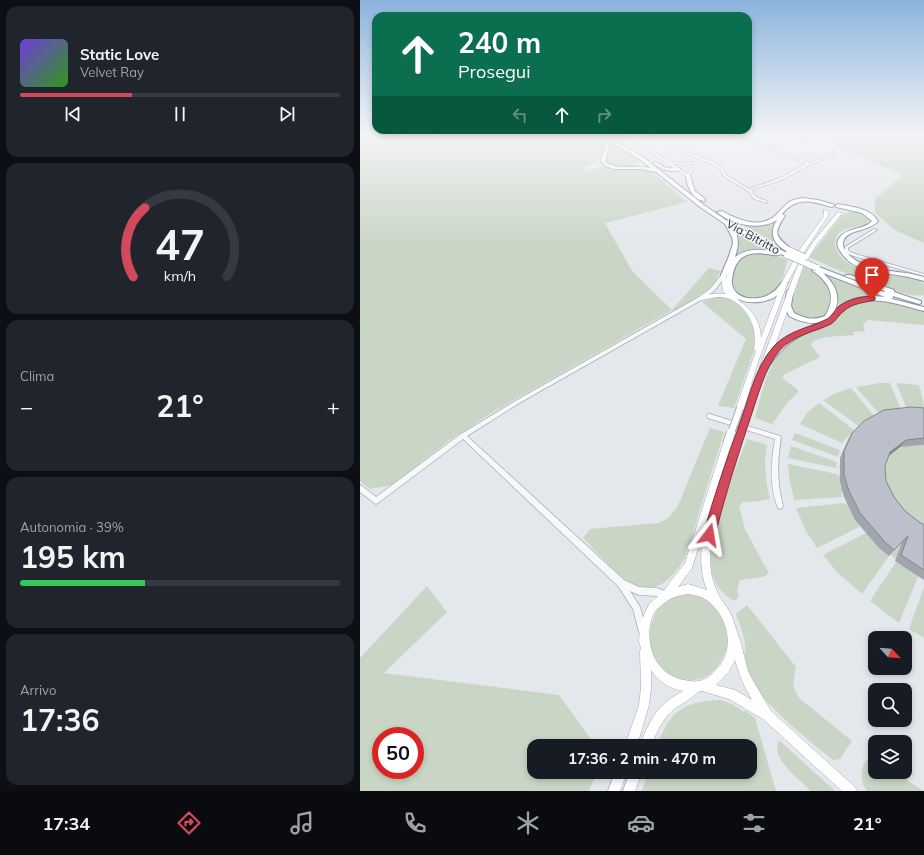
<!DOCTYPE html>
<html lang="it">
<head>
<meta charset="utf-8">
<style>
	:root { --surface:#171b24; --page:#20242c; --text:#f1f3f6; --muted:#9ea1a6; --line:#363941; --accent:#d1495b }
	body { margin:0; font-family:Mulish,sans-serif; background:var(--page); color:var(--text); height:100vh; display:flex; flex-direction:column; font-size:15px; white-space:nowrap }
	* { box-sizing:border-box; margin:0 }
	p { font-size:13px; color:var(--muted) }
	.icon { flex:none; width:22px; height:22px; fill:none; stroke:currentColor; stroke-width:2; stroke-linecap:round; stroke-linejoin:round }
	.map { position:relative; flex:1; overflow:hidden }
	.details { display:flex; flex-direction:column; gap:6px; padding:6px; background:#0d0f14; width:360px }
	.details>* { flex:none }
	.hud { position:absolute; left:12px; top:12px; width:380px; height:122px; border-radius:12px; box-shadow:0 2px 6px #0003; background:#0b6e4f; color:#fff; overflow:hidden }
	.needle { width:26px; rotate:116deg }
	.controls { position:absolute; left:508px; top:631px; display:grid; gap:8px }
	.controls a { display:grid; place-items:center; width:44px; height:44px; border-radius:8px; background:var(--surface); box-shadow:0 2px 6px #0003; font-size:20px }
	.speed { position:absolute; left:12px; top:727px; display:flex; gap:8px; font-size:20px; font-weight:700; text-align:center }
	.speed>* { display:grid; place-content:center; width:52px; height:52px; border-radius:50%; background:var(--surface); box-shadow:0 2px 6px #0003; line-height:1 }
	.speed .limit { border:6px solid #d22; background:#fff; color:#111 }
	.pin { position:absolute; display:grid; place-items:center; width:34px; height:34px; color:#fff; margin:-41px -17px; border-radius:50% 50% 50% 0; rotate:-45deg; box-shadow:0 0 4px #0007 }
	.pin .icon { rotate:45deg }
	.me { position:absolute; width:44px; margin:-22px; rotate:14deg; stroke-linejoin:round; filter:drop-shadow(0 0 3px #0008) }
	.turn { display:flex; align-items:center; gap:14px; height:84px; padding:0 20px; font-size:18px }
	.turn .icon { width:52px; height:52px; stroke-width:2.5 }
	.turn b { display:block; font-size:28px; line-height:34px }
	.lanes { display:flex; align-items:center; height:38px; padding:0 20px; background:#0003; justify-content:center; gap:20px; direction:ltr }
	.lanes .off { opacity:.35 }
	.big { font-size:30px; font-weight:700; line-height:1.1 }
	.details .card { flex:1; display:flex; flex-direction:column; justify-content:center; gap:6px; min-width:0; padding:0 14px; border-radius:12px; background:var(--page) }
	.details .dial { align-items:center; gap:0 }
	.dial svg { height:104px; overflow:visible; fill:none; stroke:var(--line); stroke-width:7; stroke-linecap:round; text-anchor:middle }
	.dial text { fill:var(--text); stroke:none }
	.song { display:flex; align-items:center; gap:12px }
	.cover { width:48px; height:48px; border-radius:6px; background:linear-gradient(135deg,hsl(260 70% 55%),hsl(110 70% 35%)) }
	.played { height:4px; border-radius:2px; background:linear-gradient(90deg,var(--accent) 35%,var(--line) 35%) }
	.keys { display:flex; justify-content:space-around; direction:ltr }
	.heat { display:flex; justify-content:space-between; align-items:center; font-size:22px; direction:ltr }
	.charge { height:6px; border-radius:3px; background:linear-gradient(90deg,#34c759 39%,var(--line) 0) }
	.trip { position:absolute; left:167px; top:739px; width:230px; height:40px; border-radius:12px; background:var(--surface); box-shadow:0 2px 6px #0003; font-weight:700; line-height:40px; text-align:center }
	.tabs { display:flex; height:64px; justify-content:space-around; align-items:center; background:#090b0e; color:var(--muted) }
	.tabs .icon { width:28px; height:28px }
	.tabs .on { color:var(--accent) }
	.tabs b { font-size:18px; color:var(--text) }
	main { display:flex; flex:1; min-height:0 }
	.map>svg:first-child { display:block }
	.built { fill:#d2d6de }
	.green { fill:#c9d6c5; fill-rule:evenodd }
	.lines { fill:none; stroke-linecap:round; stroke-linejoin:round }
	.minor-casing { stroke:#a9aeb7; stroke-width:1.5 }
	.major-casing { stroke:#a3abb8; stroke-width:1 }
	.highway-casing { stroke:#8b94a3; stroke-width:2 }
	.minor { fill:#f7f8fa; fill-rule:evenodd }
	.major { fill:#fff; fill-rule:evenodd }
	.highway { fill:#fff; fill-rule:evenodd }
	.major-bridge-far1-casing { stroke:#a3abb8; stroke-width:8; stroke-linecap:butt }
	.major-bridge-casing { stroke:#a3abb8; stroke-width:10; stroke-linecap:butt }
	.highway-bridge-casing { stroke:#8b94a3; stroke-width:7; stroke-linecap:butt }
	.major-bridge-far1 { stroke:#fff; stroke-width:6 }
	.major-bridge { stroke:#fff; stroke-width:8 }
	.highway-bridge { stroke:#fff; stroke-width:6 }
	.wall { fill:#a1a5ae }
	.shaded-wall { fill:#83868d }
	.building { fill:#bbc0ca; stroke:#83868d }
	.route { fill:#d1495b; stroke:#882f3b }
	.labels { text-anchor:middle; stroke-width:3; stroke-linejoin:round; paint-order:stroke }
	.far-street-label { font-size:12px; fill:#2b3445; stroke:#f4f6f9 }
</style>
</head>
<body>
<main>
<section class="details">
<div class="card">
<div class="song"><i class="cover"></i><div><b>Static Love</b><p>Velvet Ray</p></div></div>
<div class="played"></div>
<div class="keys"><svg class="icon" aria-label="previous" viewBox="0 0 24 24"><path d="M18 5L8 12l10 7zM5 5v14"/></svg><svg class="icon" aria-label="pause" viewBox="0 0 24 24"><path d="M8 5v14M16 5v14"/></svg><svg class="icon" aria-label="next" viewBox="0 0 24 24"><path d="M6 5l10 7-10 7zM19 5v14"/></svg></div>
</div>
<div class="card dial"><svg viewBox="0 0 100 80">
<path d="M14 69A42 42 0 1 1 86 69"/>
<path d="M14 69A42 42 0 0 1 23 16" stroke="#d1495b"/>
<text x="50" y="56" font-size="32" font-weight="700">47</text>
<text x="50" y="72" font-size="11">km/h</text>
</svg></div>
<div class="card"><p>Clima</p>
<div class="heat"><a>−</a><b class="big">21°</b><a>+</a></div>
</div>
<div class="card"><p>Autonomia · 39%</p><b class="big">195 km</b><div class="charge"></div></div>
<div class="card"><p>Arrivo</p><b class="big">17:36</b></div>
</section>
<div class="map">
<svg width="564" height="791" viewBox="0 0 564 791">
	<rect width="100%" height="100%" fill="#e4e7ec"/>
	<path class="built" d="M37,133h50l-30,9z"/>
	<path class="green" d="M0,133h37l20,9 30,-9h19l3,2 5,-2h113l11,6 8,11 -3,1 -5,10 -16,8 5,3 16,-6 14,4 19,-2 15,3 36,31 -82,21 27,48 40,39 37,-42 12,3 -10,17 -36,22h-3l-181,103 -41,27 -58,45 -22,4 -10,-8z
		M497,133h14l13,3 8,-3h32v110l-29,-13 -20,-17v-14l28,-24 -72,-31z
		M242,137l35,20 1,4c-8,9 -19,6 -30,3l-2,-5 3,-5 1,-8z
		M489,212c7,0 17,1 20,8 -7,10 -25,4 -32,16 -3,5 -2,11 0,15 15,28 59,20 83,30l4,3v11c-21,5 -93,-28 -115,-38l33,-42z
		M420,217c-10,12 -10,16 -1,28l-38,-21 14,1z
		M375,230l39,22 -31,1 -8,3 4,-10z
		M394,253h15l17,6 1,2c-2,8 -4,20 -9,27 -4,5 -10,7 -16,9 -37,11 -41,-40 -8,-44z
		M444,267c20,7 21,13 30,31l-8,21c-12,2 -27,0 -35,-10v-7z
		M464,275l63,23 -38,3 -10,5 -2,-13z
		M356,296l15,3 14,11 9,12 2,23 -22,63 -16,-2 28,-67 -44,-37z
		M521,299l43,11v15l-56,-5 -5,4 2,7 -12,1 1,3 -28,2 -13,4 -2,4 9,12 -35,17 -3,4 16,12v2l-10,10 -16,22 -17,-6c6,-22 10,-47 25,-65l-1,-3 21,-15 37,-16c8,-18 26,-20 44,-20z
		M520,383h10l13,31h6l-13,-31 23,2 5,20v172l-4,-2 -2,2 -19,46 -29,-22 26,-39 -1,-4 -5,-4 -1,2 -27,38 -26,-23 -13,-16 43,-22 -1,-1 2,-2 -4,-5 -46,23 -11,-17 -10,-23 48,-5 2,2h1l-1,-3 3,-1 -2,-4 -3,-1 -1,-3 -2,1 1,3 -48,3 -5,-24 -1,-12 49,10v2h2v-3l4,1v-4l-4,-1 4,-20 3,2 2,-4 -3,-1 6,-10 30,-20 -25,-29z
		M491,388l24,29 -17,9 -35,-26 13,-7z
		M459,403l35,27 -12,13 -42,-19 8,-12z
		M350,428l14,4 -39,126c-37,62 -69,13 -102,-20l7,-9 69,-6 9,-5 9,-10z
		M435,433l45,17 -2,7 -46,-17z
		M387,439l20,6c-4,19 -1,36 3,54l-10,2 -17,1 -4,4 6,23 24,45 -7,3 -22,3 -3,10 2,6 -4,5c-14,-6 -23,-21 -24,-36 -1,-11 2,-22 5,-33 7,-32 19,-62 31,-93z
		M431,446l46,16 -1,6 -48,-10z
		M67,586l20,26 -63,61 175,22 37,51h-62v26h63l-8,19h-229v-133zM21,736h34v34h-34z
		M564,587v51l-15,-9z
		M322,594c9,1 19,1 26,7 12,8 20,26 20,40 0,8 -6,19 -10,25 -17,23 -51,17 -64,-7 -10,-16 -2,-54 16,-63 3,-1 9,-1 12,-2z
		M387,605l49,62 -3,19 6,12 53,43 -12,18 -7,1c-23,-18 -75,-60 -86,-86 -4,-10 -1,-20 -2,-30 -1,-10 -6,-21 -9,-30z
		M360,700l12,4 12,8 1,-2 10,8 21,73h-134l6,-19h102v-26h-93c13,-35 25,-44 63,-46z
		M419,741l2,1 54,49h-24c-10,-10 -42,-34 -32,-50z
		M513,757l2,1v14h20l28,19h-56c-8,-10 -7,-24 1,-33z"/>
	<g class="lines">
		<g class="minor-casing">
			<path id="minor" d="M252,133h3l39,18 16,11 15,1 7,-1v2l-7,1 -12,-1 14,10 4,-6 3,1 -5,8h-2l-35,-24z
				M291,133l42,21 19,7 12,8 2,6 23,14 31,-11 26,-14 -74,-31h3l74,30 21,-9 3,1 -23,10 -28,15 -31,10 5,7 11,4v2h-1l-12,-4 -6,-8 -25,-15 -2,-6 -11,-7 -19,-7 -41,-21v-2z
				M418,133h3l24,9 -2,1z
				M514,229l3,1 -29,18v2l2,2 9,3 65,19v2l-67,-19 -9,-3 -3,-3v-4z
				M362,274h2l2,1 -11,15 -12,9 -182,103 -54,34 157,144 15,7 18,1 11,4 1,3 -1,3 -3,1 -8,-3 -18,-1 -9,-4 10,16 6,22 -1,3 -3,1 -3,-1 -6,-23 -15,-23 -155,-147 -85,64 -2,1 -2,-1 -14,-11v-7l2,1 14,11 85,-63 56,-34 182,-103 12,-9z
				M348,414h2l70,22 1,2c-4,23 -4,45 2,68l-1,2 -2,1 -2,-1c-9,-21 -7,-46 -3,-69l-67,-21 -1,-2z"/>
		</g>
		<g class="major-casing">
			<path id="major" d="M464,210l4,1v5l-22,33 -18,33 -30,80 -14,46 -1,2h-6l-1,-2 20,-57 -2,-2c1,-6 1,-13 0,-19 -3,-15 -17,-33 -34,-33 -6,0 -13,2 -19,3l-3,-2c7,-4 20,-5 28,-4l-3,-3 -2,-16 1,-1h4l3,17c15,16 31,21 32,47l21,-56 18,-33 24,-33z
				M478,212l4,1 -25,31 -14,23 -51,143 -1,2h-6l-1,-2 53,-143 16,-25z
				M367,441l3,1 1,2 -10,31 11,-30 3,-1 3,1 1,2c-12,36 -36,92 -27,130 2,7 5,16 9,22 2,4 5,7 7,10 6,10 8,21 12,31l8,31 4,8 19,32 84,76 2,4h-15l-79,-72 -34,-20 -27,-8 -4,1c-6,6 -14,10 -21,15 -13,9 -20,24 -26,39h-12c7,-15 13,-32 26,-43 5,-5 12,-8 18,-12 -13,-2 -25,-10 -32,-21v18l-2,17 -12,41h-12l14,-41 2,-17 -1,-37 1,-3 -2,-6 1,-18 9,-20 15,-13 6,-9 15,-19 38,-119 1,-2zM346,523c-5,23 -8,45 1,67l-19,-6 -10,3 14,-19zM328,594c6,1 12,2 17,5 23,15 32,50 11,71 -5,5 -10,10 -17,11 -5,1 -10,0 -15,-1 -13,-2 -25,-12 -30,-23 -6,-13 -7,-35 2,-47 2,-2 5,-4 7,-6 3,-2 5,-4 7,-5 6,-3 12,-4 18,-5zM375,660c4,14 9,27 17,40l-17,-10 -19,-5 12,-12z
				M255,772h12l-7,19h-12z
				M270,772h12l-7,19h-12z"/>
		</g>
		<g class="highway-casing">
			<path id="highway" d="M229,133c9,0 15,6 20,13l-4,16c14,9 31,2 46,6l-12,-9 -42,-26h5l41,24 61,48 26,18 59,31v2h-4l-4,-2c-4,3 -10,0 -15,0 -21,-3 -31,4 -34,25 -2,21 25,23 38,15 6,-3 9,-8 13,-13h4l1,1c-4,6 -8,12 -15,16 -18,9 -51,5 -46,-23l-3,2 -3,-2 8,-19 4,-13 -1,-6 -7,-13 -25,-17 -44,-35 -15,-3h-27l-8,-3 -5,-4 4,-16 -6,-6zM374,229l43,23c-15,-3 -30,-4 -42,5 3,-10 5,-18 -1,-28z
				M294,162c6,0 8,5 13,6 5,1 10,-1 14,1 -10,4 -18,1 -27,-5z
				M326,175h4l5,16 10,8v2c-12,0 -19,-16 -19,-26z
				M442,198l16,2 17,5 -3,2c-21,-6 -35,-11 -50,7l3,2c-14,20 -7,21 7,34l-3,2c-15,-6 -21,-18 -12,-32 -17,11 -45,5 -60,-8l5,-1c16,9 39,19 55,3 9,-9 11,-14 25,-16z
				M478,204c13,3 33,4 40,17 -9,11 -30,8 -34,19 -3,5 1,10 4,14 20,20 51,15 76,23v4c-7,-2 -14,-4 -21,-5 -22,-4 -50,-3 -63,-25 -3,-4 -4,-10 0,-14 8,-10 24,-7 32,-16l-10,-8 -26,-6 -1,-1z
				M459,267l65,25 1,-1 -40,-15 1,-1h4l44,15v2l27,9v2l-2,1 -26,-8v1l-1,2 32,8v4c-24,-6 -54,-18 -77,-4 -8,5 -12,14 -20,18 -8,4 -16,6 -23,9 -17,8 -27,20 -37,35h-6l-1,-2c8,-12 17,-25 30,-32 10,-6 21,-8 32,-13 -12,3 -23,-1 -33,-6l-4,-10 2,-15 3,-2 2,1 1,1 -2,15 3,7c10,5 19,8 31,3 7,-11 9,-24 -1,-35 -3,-5 -8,-7 -12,-11zM463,273l62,24c-17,-2 -37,0 -50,14 6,-16 0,-27 -12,-38z"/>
		</g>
		<use href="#minor" class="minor"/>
		<use href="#major" class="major"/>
		<use href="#highway" class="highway"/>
		<g class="major-bridge-far1-casing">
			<path id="major-bridge-far1" d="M371,433l9,-25
				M380,433l8,-23"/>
		</g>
		<g class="major-bridge-casing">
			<path id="major-bridge" d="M367,444l4,-12
				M375,447l5,-15"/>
		</g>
		<g class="highway-bridge-casing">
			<path id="highway-bridge" d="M429,250l15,7
				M427,255l30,13"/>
		</g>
		<use href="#major-bridge-far1" class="major-bridge-far1"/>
		<use href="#major-bridge" class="major-bridge"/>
		<use href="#highway-bridge" class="highway-bridge"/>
	</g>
	<path class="wall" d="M564,408v37h-3l-21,2 -12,9 -3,10 1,15 8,16 11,14 14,11 5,3v55l-29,-19 7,-19 -13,14 -10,-8 -24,-28 -11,-23 -4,-15v-24l8,-18 4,-7z"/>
	<path class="shaded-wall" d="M546,440l-6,7 -15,12 5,-7z"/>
	<path class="building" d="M551,407l13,1v30l-18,2 -16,12 -5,14 1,15 8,16 11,14 14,11 5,3v45l-23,-15 7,-19 -14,14 -9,-8 -25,-29 -11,-22 -5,-16v-24l8,-18 12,-12 20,-11z"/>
	<linearGradient id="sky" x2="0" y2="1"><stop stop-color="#8bb4dd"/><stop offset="0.55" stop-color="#f3f4f6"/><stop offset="1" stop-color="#f3f4f6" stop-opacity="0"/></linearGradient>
	<rect width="564" height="244" fill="url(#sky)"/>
	<path class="route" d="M512,296l3,1v3c-12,3 -22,3 -31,11 -5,3 -8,10 -13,13 -17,8 -37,11 -51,26 -16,19 -22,46 -30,69 -13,39 -25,77 -35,116l-2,4 -4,2 -4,-2 -2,-4c11,-39 24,-77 38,-115 9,-26 15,-54 33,-74 14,-15 34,-18 51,-26 6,-2 9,-9 13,-13 10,-8 22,-10 34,-11z"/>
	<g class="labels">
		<g class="far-street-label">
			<text transform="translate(393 237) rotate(29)" y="4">Via Bitritto</text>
		</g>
	</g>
</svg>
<div class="controls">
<a><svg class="needle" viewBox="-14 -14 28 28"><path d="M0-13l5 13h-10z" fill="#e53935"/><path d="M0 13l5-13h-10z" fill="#9ea1a6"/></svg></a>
<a><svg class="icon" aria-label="search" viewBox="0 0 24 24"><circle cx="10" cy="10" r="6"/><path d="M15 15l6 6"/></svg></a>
<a><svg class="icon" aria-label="layers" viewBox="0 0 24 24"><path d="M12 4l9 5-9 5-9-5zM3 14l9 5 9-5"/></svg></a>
</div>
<div class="speed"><div class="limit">50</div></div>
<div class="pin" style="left:512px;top:299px;background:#d93025"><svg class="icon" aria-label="arrive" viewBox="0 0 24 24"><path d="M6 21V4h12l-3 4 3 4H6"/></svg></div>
<svg class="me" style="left:349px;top:535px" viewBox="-20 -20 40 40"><path d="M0-17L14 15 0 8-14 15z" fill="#d1495b" stroke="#fff" stroke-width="4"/></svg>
<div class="trip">17:36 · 2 min · 470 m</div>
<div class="hud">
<div class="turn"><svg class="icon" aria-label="ahead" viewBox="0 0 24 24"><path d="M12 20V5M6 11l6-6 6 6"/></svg><div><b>240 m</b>Prosegui</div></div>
<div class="lanes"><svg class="icon off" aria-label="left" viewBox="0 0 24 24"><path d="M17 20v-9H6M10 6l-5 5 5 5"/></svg><svg class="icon" aria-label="ahead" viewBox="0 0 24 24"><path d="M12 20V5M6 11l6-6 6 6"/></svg><svg class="icon off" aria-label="right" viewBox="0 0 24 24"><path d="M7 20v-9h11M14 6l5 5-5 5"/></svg></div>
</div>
</div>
</main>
<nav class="tabs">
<b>17:34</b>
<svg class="icon on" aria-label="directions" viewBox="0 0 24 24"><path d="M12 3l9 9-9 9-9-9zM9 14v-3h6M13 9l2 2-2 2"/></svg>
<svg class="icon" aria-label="music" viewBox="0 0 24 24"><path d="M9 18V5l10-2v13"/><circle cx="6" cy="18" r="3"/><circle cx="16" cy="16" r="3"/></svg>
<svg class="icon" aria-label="phone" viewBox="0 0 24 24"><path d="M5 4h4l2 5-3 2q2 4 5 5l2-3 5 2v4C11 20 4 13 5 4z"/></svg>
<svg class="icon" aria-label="climate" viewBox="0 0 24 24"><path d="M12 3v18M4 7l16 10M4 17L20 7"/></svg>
<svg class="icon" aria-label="car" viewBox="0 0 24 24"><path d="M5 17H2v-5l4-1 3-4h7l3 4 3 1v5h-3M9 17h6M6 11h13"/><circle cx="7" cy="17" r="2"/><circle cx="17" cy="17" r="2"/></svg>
<svg class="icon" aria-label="filters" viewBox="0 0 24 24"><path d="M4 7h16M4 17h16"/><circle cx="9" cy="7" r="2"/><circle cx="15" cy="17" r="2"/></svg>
<b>21°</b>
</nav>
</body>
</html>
